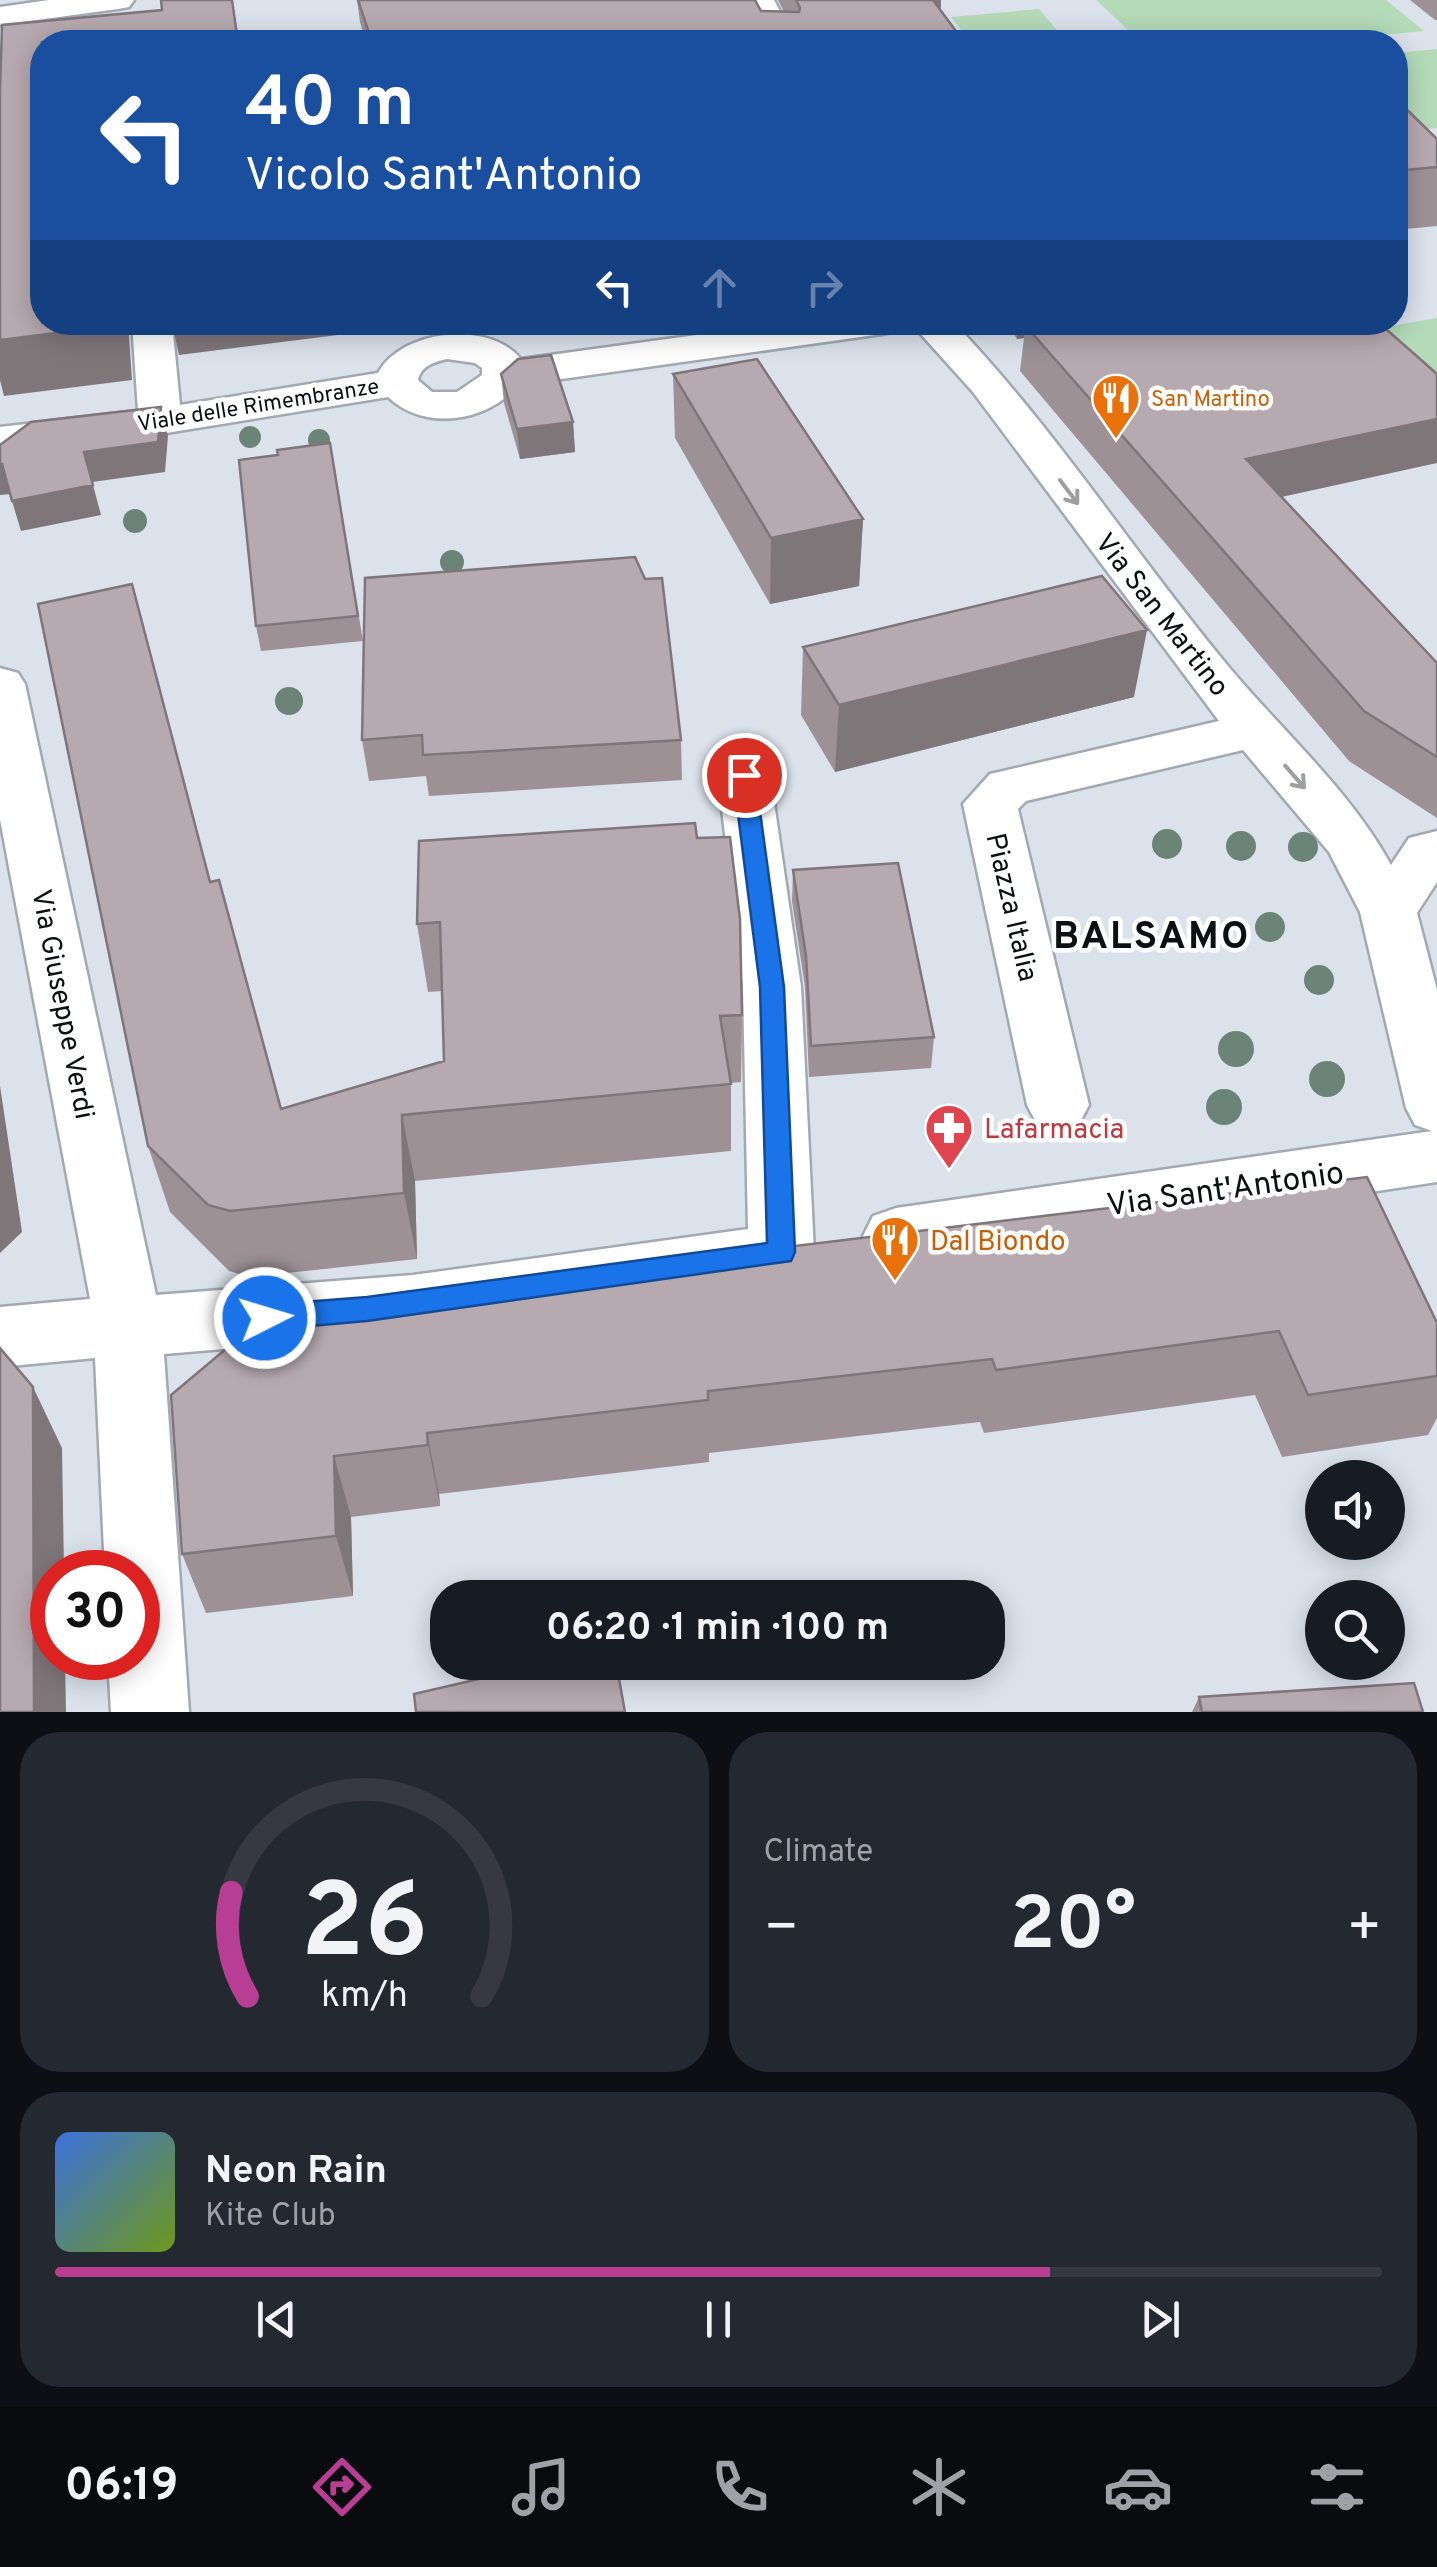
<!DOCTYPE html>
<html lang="en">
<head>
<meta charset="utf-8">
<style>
	:root { --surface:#171b24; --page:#242831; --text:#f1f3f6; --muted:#9ea1a6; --line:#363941; --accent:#b73e92 }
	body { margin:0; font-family:Overpass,sans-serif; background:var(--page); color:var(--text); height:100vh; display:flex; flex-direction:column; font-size:38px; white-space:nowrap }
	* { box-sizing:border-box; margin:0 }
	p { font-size:32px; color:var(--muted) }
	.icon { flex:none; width:55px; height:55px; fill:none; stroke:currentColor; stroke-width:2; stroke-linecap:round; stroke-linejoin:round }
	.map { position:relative; height:1712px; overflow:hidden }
	.side { display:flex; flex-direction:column; gap:20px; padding:20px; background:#0d0f14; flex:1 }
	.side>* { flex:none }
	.top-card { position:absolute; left:30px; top:30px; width:1378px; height:305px; border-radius:40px; box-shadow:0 5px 25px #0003; background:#1a4fa0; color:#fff; overflow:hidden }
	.fabs { position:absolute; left:1305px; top:1460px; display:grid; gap:20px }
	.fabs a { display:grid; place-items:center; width:100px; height:100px; border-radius:50%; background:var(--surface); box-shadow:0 5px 25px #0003; font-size:50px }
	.speed { position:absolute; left:30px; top:1550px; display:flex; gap:20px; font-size:50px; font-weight:700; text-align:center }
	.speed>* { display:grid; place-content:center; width:130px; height:130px; border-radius:50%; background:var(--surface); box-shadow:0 5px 25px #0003; line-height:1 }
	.speed .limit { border:15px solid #d22; background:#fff; color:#111 }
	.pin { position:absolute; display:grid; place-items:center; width:85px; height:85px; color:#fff; margin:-42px; border:5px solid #fff; border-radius:50%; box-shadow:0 2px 10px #0007 }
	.me { position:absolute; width:110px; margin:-55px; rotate:85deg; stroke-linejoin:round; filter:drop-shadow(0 0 8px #0008) }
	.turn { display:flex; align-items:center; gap:35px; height:210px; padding:0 50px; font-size:45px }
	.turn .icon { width:130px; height:130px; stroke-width:2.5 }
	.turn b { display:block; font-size:70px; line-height:85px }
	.lanes { display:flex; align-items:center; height:95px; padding:0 50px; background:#0003; justify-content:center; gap:50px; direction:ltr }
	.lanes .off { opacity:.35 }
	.big { font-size:75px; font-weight:700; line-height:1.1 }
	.side .widget { flex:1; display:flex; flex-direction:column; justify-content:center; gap:15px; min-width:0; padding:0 35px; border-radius:40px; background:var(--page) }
	.side .dial { align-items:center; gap:0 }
	.dial svg { height:260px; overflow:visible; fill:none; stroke:var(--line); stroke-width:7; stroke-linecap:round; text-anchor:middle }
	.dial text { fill:var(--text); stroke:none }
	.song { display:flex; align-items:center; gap:30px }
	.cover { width:120px; height:120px; border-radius:15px; background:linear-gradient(135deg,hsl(220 70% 55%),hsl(80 70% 35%)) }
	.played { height:10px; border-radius:5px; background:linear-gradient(90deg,var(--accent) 75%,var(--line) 75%) }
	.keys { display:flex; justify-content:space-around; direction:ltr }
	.heat { display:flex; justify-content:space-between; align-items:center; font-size:55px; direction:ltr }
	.side .tiles { flex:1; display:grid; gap:20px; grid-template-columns:1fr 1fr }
	.widget:last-child { grid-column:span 2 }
	.trip { position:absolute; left:430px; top:1580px; width:575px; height:100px; border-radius:40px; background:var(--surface); box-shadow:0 5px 25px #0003; font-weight:700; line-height:100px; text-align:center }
	.tab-bar { display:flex; height:160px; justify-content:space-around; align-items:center; background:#090b0e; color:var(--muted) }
	.tab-bar .icon { width:70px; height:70px }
	.tab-bar .selected { color:var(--accent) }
	.tab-bar b { font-size:45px; color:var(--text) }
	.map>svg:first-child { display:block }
	.green { fill:#b4dab8 }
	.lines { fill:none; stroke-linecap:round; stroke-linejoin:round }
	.street-casing { stroke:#a2a9b3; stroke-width:5 }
	.street { fill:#fff; fill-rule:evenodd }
	.tree { fill:#6b8477 }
	.wall { fill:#9d9196 }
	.shaded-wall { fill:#7f767a }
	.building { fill:#b6a9af; stroke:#7f767a; stroke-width:2.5 }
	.oneway { stroke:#9e9fa1 }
	.route { fill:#1a73e8; stroke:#114b97; stroke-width:2.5 }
	.labels { text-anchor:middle; stroke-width:9; stroke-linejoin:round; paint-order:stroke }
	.far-food-label { font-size:22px; fill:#c56008; stroke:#fff; text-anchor:start }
	.far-street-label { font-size:22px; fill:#0d1013; stroke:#fff }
	.street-label { font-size:28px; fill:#0d1013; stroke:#fff }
	.health-label { font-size:28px; fill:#be3a42; stroke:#fff; text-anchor:start }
	.food-label { font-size:28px; fill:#c56008; stroke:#fff; text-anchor:start }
	.near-street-label { font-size:32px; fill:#0d1013; stroke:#fff }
	.district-label { font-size:38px; font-weight:bold; letter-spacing:2.5px; fill:#0d1013; stroke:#fff }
</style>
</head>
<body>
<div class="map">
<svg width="1437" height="1712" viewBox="0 0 1437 1712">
	<rect width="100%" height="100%" fill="#dbe2ec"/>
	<path class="green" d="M1096,0h290l38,31 -119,11h-164z
		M1039,9l28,33h-96l-20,-25z
		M1437,49v79l-42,4v-79z
		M1437,318v99l-103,-81z"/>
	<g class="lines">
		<g class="street-casing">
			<path id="street" d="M49,0h85l-5,7 -11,2 -118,16v-18z
				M742,0h32l22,42h-32z
				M132,322h40l8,83 198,-32c24,-44 111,-53 143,-14l270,-37h111l-6,9 -14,3 -363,51c-32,37 -94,47 -131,12l-228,37 -160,19v-26l138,-16zM447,359l28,4 7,5v7l-25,17h-25l-14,-12c3,-14 16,-18 29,-21z
				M910,322h43c102,106 181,231 275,344 54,65 122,124 163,199l18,-27 28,-7v51l-20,31 20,77v192l-541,82 -23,-8 -10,-20 10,-20 23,-8 536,-77 -17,-6 -9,-17 -46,-196 -31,-60 -86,-102 -217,51 -8,8 71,296 -9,17 -22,8 -22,-8 -9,-17 -64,-301 27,-30 229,-53 -246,-329z
				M0,668l18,5 7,11 131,611 257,-20 335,-46 -5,-242 -25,-212 7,-13 19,-5 19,5 7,13 31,212 13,265 -10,20 -23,8 -368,53 -249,21 25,358h-78l-3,-54h30v-86h-33l-10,-214 -95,9v-60l90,-8 -90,-480z"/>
		</g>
		<use href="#street" class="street"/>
	</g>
	<g class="tree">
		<circle cx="250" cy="437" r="11"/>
		<circle cx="319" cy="440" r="11"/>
		<circle cx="135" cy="521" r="12"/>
		<circle cx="452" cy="562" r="12"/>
		<circle cx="289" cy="701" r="14"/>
		<circle cx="1167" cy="844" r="15"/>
		<circle cx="1241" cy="846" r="15"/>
		<circle cx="1303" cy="847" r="15"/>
		<circle cx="1270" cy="927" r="15"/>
		<circle cx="1319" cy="980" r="15"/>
		<circle cx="1236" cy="1049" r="18"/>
		<circle cx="1327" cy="1079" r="18"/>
		<circle cx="1224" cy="1107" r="18"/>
	</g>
	<path class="wall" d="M357,0h398l6,11 23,1 -6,-12h163v10l23,32h-598l-6,-20z
		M1410,0h27v20h-2z
		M1395,98l42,41v87l-42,4z
		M1006,322h372l-96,175 155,166v155l-88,-57 -329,-390 4,-33 -7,1z
		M501,374l72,48 2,30 -55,7 -16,-56z
		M673,374l190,145 -4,67 -89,18 -95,-166z
		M330,443l33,198 -102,10 -5,-25 22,-171z
		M365,578l316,162 1,40 -253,16 -3,-20 -57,5 -7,-41z
		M803,647l331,50 -299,75 -34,-57z
		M697,838l45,177 -1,67 -10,1v68l-316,30 2,78 -167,18 -21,-6 -59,-59 -22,-66 62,-264 71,227 163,-48 -2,-70 -14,1 -11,-68z
		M793,870l141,167 -3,31 -122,9 -4,-90 -13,-86z
		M687,1259l750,64v95l-9,17 -146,22 -27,-62 -271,38 -4,-11 -271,31v9l-270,32 1,12 -89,11 2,79 -147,17 -24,-59 244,-247 261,-41z
		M1199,1697l224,15h-231z"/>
	<path class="shaded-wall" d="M920,0h21l-1,13z
		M119,322h9l4,58 -128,16 -4,-16v-40z
		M172,322h269l-262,33z
		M1019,322h106l-100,3 -1,13 -7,1z
		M161,407l7,29 -3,36 -73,10 -8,-30z
		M1437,419v44l-202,44 11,-48z
		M573,422l2,30 -55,7 -3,-30z
		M0,464h2l9,30 -11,1z
		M93,485l8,30 -80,16 -9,-30z
		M863,519l-4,67 -89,18 1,-66z
		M1147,630l-13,67 -299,75 4,-67z
		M0,1086l22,146 -22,21z
		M402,1115l13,66 2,78 -13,-66z
		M33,1387l29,61 2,124h-12v86h13l1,54h-32z
		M427,1433l12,61 1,12 -12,-61z
		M334,1456l17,61 2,79 -17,-60z"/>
	<path class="building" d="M161,0h71l6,42h-196v280h77v3l-119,15v-249l2,-66 160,-15z
		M358,0h397l6,11 38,1 1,-4 -4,-8h137l31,42h-592z
		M1395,98l42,41v28l-42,4z
		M1041,322h337l59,52v45l-191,40 191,204v94l-73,-46 -339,-386z
		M551,355l22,67 -56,7 -16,-55 17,-15z
		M757,359l106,160 -92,19 -98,-164z
		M161,407l-3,35 -74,10 9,33 -81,16 -10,-37h-2v-19l31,-23z
		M330,443l28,173 -102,10 -17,-166 39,-5 -1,-5z
		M635,557l10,22 17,-1 19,162 -258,15 -1,-20 -60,5 3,-162z
		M1102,576l45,54 -308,75 -36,-58z
		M132,584l78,298 9,-2 62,229 163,-48 -4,-139 -23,2 2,-83 276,-18 2,15 33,-1 10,82 2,96 -22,1 11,68 -329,31 2,78 -174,18 -22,-6 -60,-59 -110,-542z
		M898,863l36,174 -123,9 -5,-90 -13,-86z
		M1367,1177l70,146v53l-129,19 -29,-64 -283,39 -4,-11 -284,32v9l-281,33 1,12 -94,11 2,80 -154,18 -11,-159 68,-57 4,-14 183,-17 -1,-11 264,-30 -2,-7z
		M0,1348l33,39 1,325h-34z
		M552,1662h64l9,50h-209l-2,-18z
		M1414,1683l9,29h-221l-3,-15z"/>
	<defs><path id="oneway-shaft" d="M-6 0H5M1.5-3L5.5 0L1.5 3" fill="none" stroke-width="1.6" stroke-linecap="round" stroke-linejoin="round" transform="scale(2.5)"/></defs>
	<g class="oneway">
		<use href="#oneway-shaft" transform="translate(1069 492) rotate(53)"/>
		<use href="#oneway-shaft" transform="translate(1295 777) rotate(49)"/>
	</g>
	<path class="route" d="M744,768l11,7 29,212 11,265 -4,9 -424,60 -102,9 -10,-4 -4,-8 4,-9 10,-4 102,-8 400,-54 -7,-256 -27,-212z"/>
	<defs>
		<g id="restaurant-pin" transform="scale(2.5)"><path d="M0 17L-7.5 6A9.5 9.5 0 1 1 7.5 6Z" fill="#e8710a" stroke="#fff"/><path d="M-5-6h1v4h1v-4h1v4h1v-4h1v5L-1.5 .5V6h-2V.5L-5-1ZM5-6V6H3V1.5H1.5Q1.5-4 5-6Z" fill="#fff"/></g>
		<g id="pharmacy-pin" transform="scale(2.5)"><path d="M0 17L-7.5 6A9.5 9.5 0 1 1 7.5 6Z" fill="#e0444e" stroke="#fff"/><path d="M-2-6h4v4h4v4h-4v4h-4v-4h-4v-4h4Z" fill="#fff"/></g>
	</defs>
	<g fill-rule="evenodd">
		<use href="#restaurant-pin" x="1116" y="398"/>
		<use href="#pharmacy-pin" x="949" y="1128"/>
		<use href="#restaurant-pin" x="895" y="1240"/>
	</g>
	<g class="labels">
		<g class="far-food-label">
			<text x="1151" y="406">San Martino</text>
		</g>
		<g class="far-street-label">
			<text transform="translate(258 404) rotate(-9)" y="8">Viale delle Rimembranze</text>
		</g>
		<g class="street-label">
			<text transform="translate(1163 614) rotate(52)" y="10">Via San Martino</text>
			<text transform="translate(1013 907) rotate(77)" y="10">Piazza Italia</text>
			<text transform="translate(64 1004) rotate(79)" y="10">Via Giuseppe Verdi</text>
		</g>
		<g class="health-label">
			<text x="984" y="1138">Lafarmacia</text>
		</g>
		<g class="food-label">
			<text x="930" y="1250">Dal Biondo</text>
		</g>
		<g class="near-street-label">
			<text transform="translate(1225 1188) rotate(-8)" y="11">Via Sant'Antonio</text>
		</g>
		<g class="district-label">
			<text x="1152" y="948">BALSAMO</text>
		</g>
	</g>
</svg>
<div class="fabs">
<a><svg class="icon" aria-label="sound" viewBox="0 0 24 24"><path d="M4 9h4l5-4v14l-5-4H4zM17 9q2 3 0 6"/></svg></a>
<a><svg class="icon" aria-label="search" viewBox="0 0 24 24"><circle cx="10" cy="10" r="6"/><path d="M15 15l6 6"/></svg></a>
</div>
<div class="speed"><div class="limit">30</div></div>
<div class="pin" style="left:744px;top:775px;background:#d93025"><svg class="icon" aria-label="arrive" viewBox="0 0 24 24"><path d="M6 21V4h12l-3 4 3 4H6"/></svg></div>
<svg class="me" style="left:265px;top:1318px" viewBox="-20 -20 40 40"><circle r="17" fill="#1a73e8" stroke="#fff" stroke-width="3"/><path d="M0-11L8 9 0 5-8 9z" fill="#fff"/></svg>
<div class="trip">06:20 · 1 min · 100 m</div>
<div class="top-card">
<div class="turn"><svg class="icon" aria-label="left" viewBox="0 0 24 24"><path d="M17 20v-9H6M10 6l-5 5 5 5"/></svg><div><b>40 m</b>Vicolo Sant'Antonio</div></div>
<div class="lanes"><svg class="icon" aria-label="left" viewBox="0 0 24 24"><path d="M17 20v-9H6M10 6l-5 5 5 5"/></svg><svg class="icon off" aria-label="ahead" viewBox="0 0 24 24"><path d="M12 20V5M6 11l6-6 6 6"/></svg><svg class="icon off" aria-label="right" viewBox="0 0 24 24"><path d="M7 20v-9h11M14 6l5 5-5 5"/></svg></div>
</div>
</div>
<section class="side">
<div class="tiles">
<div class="widget dial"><svg viewBox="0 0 100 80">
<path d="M14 69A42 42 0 1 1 86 69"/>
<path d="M14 69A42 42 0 0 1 9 37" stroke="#b73e92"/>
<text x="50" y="56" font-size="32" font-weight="700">26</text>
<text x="50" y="72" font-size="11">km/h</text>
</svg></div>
<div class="widget"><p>Climate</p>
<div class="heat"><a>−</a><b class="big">20°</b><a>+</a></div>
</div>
<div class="widget">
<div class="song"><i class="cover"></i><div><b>Neon Rain</b><p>Kite Club</p></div></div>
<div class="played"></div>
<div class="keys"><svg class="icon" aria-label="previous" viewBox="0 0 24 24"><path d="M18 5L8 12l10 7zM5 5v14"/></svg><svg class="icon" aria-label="pause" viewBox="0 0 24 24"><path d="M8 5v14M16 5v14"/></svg><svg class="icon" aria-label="next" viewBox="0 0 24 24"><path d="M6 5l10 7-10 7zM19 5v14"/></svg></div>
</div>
</div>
</section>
<nav class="tab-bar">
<b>06:19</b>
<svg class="icon selected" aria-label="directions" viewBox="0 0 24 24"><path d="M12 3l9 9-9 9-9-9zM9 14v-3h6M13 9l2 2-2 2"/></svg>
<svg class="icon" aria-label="music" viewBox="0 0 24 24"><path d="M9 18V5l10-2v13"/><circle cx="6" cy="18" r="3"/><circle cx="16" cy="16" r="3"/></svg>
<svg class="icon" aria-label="phone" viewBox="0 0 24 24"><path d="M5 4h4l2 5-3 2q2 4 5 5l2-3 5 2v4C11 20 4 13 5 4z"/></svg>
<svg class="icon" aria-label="climate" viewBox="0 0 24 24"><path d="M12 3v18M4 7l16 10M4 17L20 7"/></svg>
<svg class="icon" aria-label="car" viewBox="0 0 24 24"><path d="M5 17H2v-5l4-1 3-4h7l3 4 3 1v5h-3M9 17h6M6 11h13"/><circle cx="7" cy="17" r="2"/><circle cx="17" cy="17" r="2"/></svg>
<svg class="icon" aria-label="filters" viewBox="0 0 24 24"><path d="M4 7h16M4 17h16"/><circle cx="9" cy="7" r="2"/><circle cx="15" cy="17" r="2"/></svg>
</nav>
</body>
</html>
